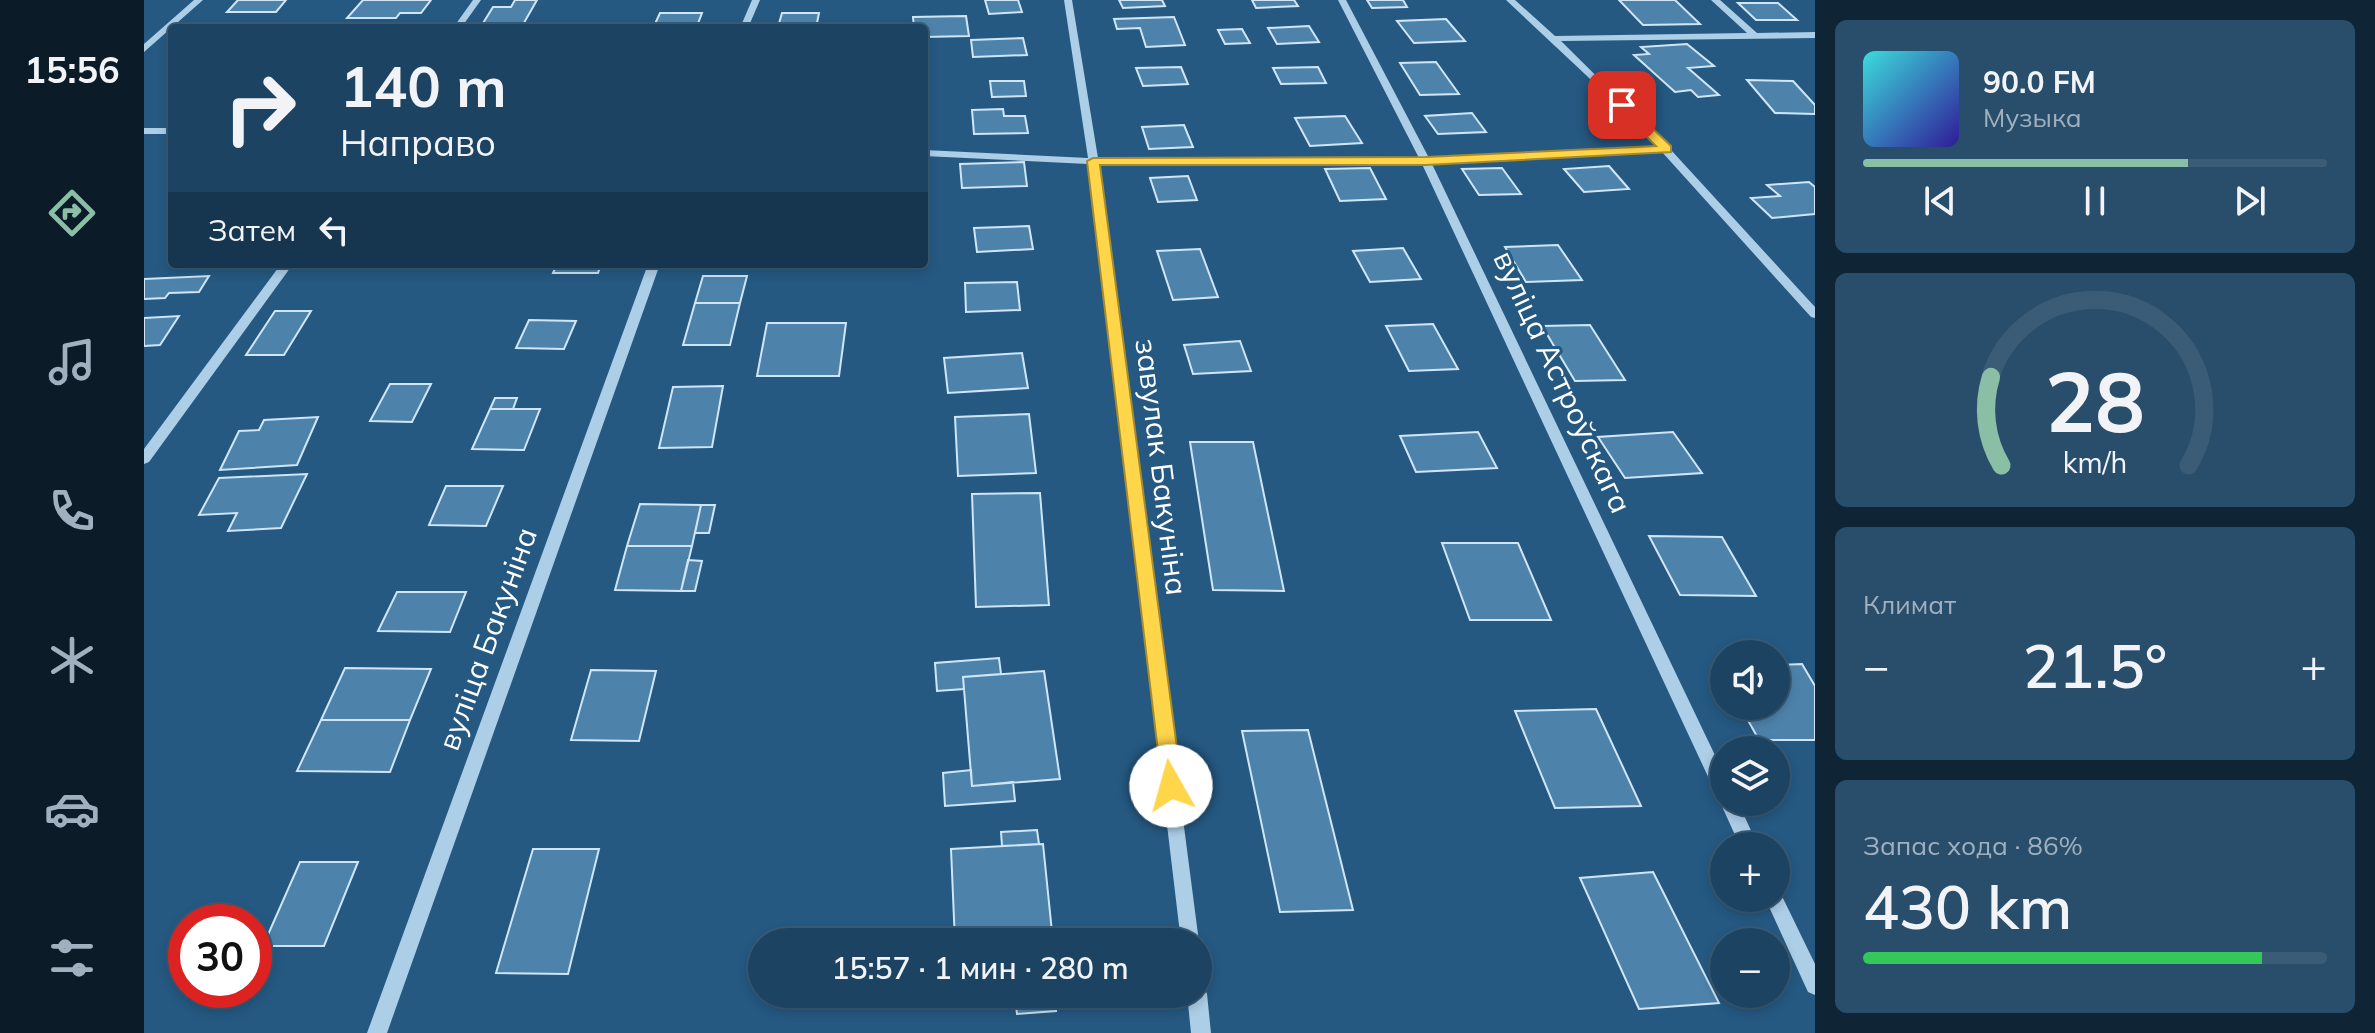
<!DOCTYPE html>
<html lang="ru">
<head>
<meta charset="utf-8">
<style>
	:root { --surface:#1c4362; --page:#294e6b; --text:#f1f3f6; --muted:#a0b0be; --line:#3a5c77; --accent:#8abfa5 }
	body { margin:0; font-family:Mulish,sans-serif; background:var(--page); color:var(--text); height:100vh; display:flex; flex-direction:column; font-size:30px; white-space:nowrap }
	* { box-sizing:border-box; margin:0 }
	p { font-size:26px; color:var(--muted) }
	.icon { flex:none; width:44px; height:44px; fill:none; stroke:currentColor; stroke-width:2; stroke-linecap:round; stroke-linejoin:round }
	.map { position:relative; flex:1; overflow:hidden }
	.drawer { display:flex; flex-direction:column; gap:20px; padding:20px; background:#0f2536; width:560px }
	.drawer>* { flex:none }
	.top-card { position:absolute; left:24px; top:24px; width:760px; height:244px; border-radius:8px; box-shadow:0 4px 12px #0003,0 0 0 2px var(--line); background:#1c4362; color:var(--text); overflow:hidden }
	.buttons { position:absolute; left:1566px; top:640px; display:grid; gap:16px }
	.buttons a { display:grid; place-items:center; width:80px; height:80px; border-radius:50%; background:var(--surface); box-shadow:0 4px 12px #0003,0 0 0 2px var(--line); font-size:40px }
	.speed { position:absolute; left:24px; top:904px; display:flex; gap:16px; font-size:40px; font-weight:700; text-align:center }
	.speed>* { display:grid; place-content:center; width:104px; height:104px; border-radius:50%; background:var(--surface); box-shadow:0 4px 12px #0003,0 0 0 2px var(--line); line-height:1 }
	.speed .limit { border:12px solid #d22; background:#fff; color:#111 }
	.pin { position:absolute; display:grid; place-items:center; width:68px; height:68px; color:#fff; margin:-34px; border-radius:16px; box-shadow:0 4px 12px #0006 }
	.me { position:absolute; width:88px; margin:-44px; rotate:353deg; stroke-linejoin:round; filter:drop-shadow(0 0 6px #0008) }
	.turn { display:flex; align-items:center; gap:28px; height:168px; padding:0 40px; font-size:36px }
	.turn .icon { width:104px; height:104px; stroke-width:2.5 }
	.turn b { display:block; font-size:56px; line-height:68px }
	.then { display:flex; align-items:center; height:76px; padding:0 40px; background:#0003; gap:16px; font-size:30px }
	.big { font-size:60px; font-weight:600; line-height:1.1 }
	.drawer .card { flex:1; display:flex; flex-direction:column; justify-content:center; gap:12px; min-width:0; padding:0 28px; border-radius:12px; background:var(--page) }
	.drawer .dial { align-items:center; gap:0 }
	.dial svg { height:208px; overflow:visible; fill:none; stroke:var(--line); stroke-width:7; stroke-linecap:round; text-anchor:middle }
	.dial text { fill:var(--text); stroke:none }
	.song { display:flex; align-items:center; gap:24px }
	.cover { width:96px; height:96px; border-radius:12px; background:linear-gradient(135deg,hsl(180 70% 55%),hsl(250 70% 35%)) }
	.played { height:8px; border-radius:4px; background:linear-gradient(90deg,var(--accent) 70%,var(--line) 70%) }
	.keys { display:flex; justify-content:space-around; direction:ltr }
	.heat { display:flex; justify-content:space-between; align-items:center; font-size:44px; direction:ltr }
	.charge { height:12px; border-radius:6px; background:linear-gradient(90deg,#34c759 86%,var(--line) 0) }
	.trip { position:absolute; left:604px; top:928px; width:464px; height:80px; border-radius:40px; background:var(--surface); box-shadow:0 4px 12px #0003,0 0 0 2px var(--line); font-weight:600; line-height:80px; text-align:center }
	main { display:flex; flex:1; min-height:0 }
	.tabs { display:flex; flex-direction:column; width:144px; justify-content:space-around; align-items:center; background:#0b1b27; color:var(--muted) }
	.tabs .icon { width:56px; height:56px }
	.tabs .current { color:var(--accent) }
	.tabs b { font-size:36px; color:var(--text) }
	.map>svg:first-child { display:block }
	.building { fill:#4d83ab; stroke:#d0e6f6; stroke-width:2 }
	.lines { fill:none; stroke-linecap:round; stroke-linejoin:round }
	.minor { fill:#adcee7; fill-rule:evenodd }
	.route { fill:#ffd54a; stroke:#a68a30; stroke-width:2 }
	.labels { text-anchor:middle; stroke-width:6; stroke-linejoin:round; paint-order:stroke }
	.street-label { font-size:30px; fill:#fff; stroke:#255982 }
</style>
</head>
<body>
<main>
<nav class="tabs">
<b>15:56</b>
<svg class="icon current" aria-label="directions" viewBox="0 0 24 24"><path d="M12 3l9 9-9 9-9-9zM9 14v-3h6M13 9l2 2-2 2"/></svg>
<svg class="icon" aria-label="music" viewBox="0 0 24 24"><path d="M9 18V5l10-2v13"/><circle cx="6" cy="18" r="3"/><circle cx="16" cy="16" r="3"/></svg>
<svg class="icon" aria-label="phone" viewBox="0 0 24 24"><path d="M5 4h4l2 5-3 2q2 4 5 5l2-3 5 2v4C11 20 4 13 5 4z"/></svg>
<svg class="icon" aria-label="climate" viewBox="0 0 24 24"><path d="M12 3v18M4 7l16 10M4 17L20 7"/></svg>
<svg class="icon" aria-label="car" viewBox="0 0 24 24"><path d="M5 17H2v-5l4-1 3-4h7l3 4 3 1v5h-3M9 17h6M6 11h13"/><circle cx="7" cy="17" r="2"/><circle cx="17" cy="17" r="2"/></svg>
<svg class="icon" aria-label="filters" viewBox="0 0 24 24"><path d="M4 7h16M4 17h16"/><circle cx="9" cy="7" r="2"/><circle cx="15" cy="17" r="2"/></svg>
</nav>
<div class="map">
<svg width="1671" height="1033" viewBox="0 0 1671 1033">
	<rect width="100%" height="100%" fill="#255982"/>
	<path class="building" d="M94,0h48l-10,12h-49z
		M219,0h68l-10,13h-21l-4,5h-49z
		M371,0h22l-16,28h-41l13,-21h18z
		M841,0h33l4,12 -33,2z
		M975,0h43l3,6 -42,2z
		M1108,0h42l4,6 -42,2z
		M1223,0h36l4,7 -35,1z
		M1475,0h56l25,24 -57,1z
		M1594,3h40l19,17h-41z
		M516,13h42l-5,13h-43z
		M638,13h37l-3,15 -38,-1z
		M822,16l3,20 -45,1v-9h-10l-1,-11z
		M1030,17l11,28 -39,2 -6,-19 -23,1 -3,-10z
		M1302,19l19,22 -51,2 -17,-22z
		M1165,26l10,16 -42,2 -9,-16z
		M1098,29l8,14 -25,1 -7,-14z
		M879,38l4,17 -54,2 -2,-17z
		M1543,44l27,22 -26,2 31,27 -21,2 -7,-7 -16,2 -41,-37 15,-1 -8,-7z
		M1292,62l23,32 -39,1 -20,-32z
		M1037,67l7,17 -45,2 -7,-18z
		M1174,67l8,16 -45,1 -8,-16z
		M1603,80l46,1 22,24v9l-40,-1z
		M846,81h34l2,15 -34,1z
		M859,109l1,7h21l3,17 -54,1 -2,-24z
		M1328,113l14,19 -48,2 -13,-18z
		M1201,116l17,27 -52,3 -15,-28z
		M1040,125l9,22 -44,2 -7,-22z
		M880,162l3,24 -65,2 -2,-24z
		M1465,166l20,23 -45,3 -20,-23z
		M1226,168l16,31 -46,2 -15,-32z
		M1358,168l19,26 -42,1 -17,-26z
		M1044,176l9,24 -39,2 -8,-24z
		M1665,182l6,5v27l-43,4 -21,-20 29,-2 -13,-11z
		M885,226l4,23 -56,3 -3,-24z
		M1414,245l24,35 -56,2 -21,-35z
		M1259,248l18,31 -51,3 -17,-31z
		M1056,249l18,48 -45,3 -16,-49z
		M413,264h44l-3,9h-45z
		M65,276l-10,16 -30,1 -4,5 -21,1v-20z
		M559,276h44l-7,27h-45z
		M873,282l3,28 -54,2 -1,-29z
		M551,303h45l-10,42h-47z
		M131,311h36l-27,44h-38z
		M35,316l-19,29 -16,1v-28z
		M385,320l47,1 -12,28 -48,-1z
		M623,323h79l-7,53h-82z
		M1289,324l25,45 -49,2 -23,-45z
		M1446,325l35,55 -50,1 -33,-55z
		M1096,341l11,30 -58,3 -9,-29z
		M878,353l6,35 -80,5 -4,-35z
		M246,384h41l-19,38 -42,-1z
		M579,386l-11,61 -53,1 14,-61z
		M351,398h22l-4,11h-23z
		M346,409h50l-16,41 -52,-1z
		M885,414l7,59 -78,3 -3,-59z
		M174,417l-21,48 -77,5 19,-39 20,-1 5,-10z
		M1334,432l19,36 -81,4 -16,-36z
		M1529,432l29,41 -77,5 -27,-41z
		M1046,442h63l31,149 -71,-1z
		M163,474l-26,54 -53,3 9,-18 -38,2 20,-37z
		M302,486h57l-17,40 -57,-1z
		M896,493l9,112 -73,2 -4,-113z
		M496,504l61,1 -9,41h-65z
		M557,505h14l-6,28h-14z
		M1505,536l73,1 34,59 -76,-1z
		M1298,543h76l33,77h-81z
		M483,546h65l-11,45 -66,-1z
		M544,560l14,1 -7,30h-14z
		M253,592h69l-16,40 -72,-1z
		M855,658l2,16 -38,3 1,12 -27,2 -2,-28z
		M1658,664l13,22v54h-56l-19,-34h36v-41z
		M201,668l86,1 -21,51h-89z
		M447,670l65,1 -17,70 -68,-1z
		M900,671l16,108 -88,7 -9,-109z
		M1452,709l45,97 -86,2 -40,-97z
		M177,720h89l-20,52 -93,-1z
		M1164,730l45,180 -73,2 -38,-181z
		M827,770l1,16 41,-4 2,19 -70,5 -2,-33z
		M893,830l2,14 -37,2 -1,-14z
		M899,844l10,98h-98l-4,-93z
		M389,849h66l-31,125 -72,-1z
		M156,862h58l-34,84h-61z
		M1509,872l66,131 -80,6 -59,-131z
		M813,994h101v1l-100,7z
		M910,995l2,16 -39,3 -2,-16z"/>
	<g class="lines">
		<path class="minor" d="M50,0h9l-59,52v-8z
			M329,0h8l-20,28h-8z
			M608,0h8l-12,28h-8z
			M920,0h8l26,158h321l-81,-158h8l83,158 227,-11 -69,-71 -81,-76h9l40,36 192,-3 -36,-33h9l37,33 58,-1v6l-254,3 106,105 3,1 1,3 144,157v11l-4,-1 -149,-165 -230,12 292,610v28h14l20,44h-18l-20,-44 2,-3 -4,-1 -296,-634h-324l101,778 -1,3v-3h-17l-93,-778 -164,-8v-6l164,8z
			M0,128h28v6h-28z
			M137,264h12l-144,198 -5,2v-15z
			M504,264h12l-273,769h-20z
			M1632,890l4,2 35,72v31l-7,-3 -43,-94h11z
			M1054,985l6,2 3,7 4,39h-20l-4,-39h11z"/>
	</g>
	<path class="route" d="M1474,103h8l45,43v6l-245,13h-326l82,621 -3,7 -8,3 -8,-3 -76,-632 6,-3 333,-1 230,-11 -38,-38z"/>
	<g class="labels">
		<g class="street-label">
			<text transform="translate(1418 382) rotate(65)" y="10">вуліца Астроўскага</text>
			<text transform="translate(1017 467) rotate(83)" y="10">завулак Бакуніна</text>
			<text transform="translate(344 639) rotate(-70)" y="10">вуліца Бакуніна</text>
		</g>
	</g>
</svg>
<div class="buttons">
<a><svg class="icon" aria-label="sound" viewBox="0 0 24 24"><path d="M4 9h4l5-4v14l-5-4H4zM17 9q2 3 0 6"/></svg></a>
<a><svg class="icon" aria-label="layers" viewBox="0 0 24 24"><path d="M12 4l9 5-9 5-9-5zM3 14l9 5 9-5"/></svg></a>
<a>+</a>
<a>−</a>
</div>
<div class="speed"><div class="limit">30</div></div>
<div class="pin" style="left:1478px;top:105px;background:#d93025"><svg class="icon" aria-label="arrive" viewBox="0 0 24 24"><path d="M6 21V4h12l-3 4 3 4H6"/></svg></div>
<svg class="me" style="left:1027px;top:786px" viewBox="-20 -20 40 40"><circle r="19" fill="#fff"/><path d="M0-13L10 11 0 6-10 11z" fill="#ffd54a"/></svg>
<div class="trip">15:57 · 1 мин · 280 m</div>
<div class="top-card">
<div class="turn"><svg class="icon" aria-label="right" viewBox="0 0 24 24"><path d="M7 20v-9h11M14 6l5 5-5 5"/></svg><div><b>140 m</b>Направо</div></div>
<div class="then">Затем<svg class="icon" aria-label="left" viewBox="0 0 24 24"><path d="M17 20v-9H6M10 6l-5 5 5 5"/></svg></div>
</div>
</div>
<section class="drawer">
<div class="card">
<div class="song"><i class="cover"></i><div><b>90.0 FM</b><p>Музыка</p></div></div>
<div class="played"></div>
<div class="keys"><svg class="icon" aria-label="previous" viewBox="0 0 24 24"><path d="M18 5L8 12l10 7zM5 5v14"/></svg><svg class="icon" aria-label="pause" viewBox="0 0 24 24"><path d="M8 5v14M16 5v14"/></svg><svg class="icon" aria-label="next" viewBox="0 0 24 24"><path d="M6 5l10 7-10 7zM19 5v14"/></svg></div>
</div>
<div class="card dial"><svg viewBox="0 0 100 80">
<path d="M14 69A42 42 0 1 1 86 69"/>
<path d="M14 69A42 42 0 0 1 10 35" stroke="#8abfa5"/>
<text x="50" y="56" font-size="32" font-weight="700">28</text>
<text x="50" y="72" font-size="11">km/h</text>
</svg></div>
<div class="card"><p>Климат</p>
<div class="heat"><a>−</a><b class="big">21.5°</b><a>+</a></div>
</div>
<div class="card"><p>Запас хода · 86%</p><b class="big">430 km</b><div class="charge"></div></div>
</section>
</main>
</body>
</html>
